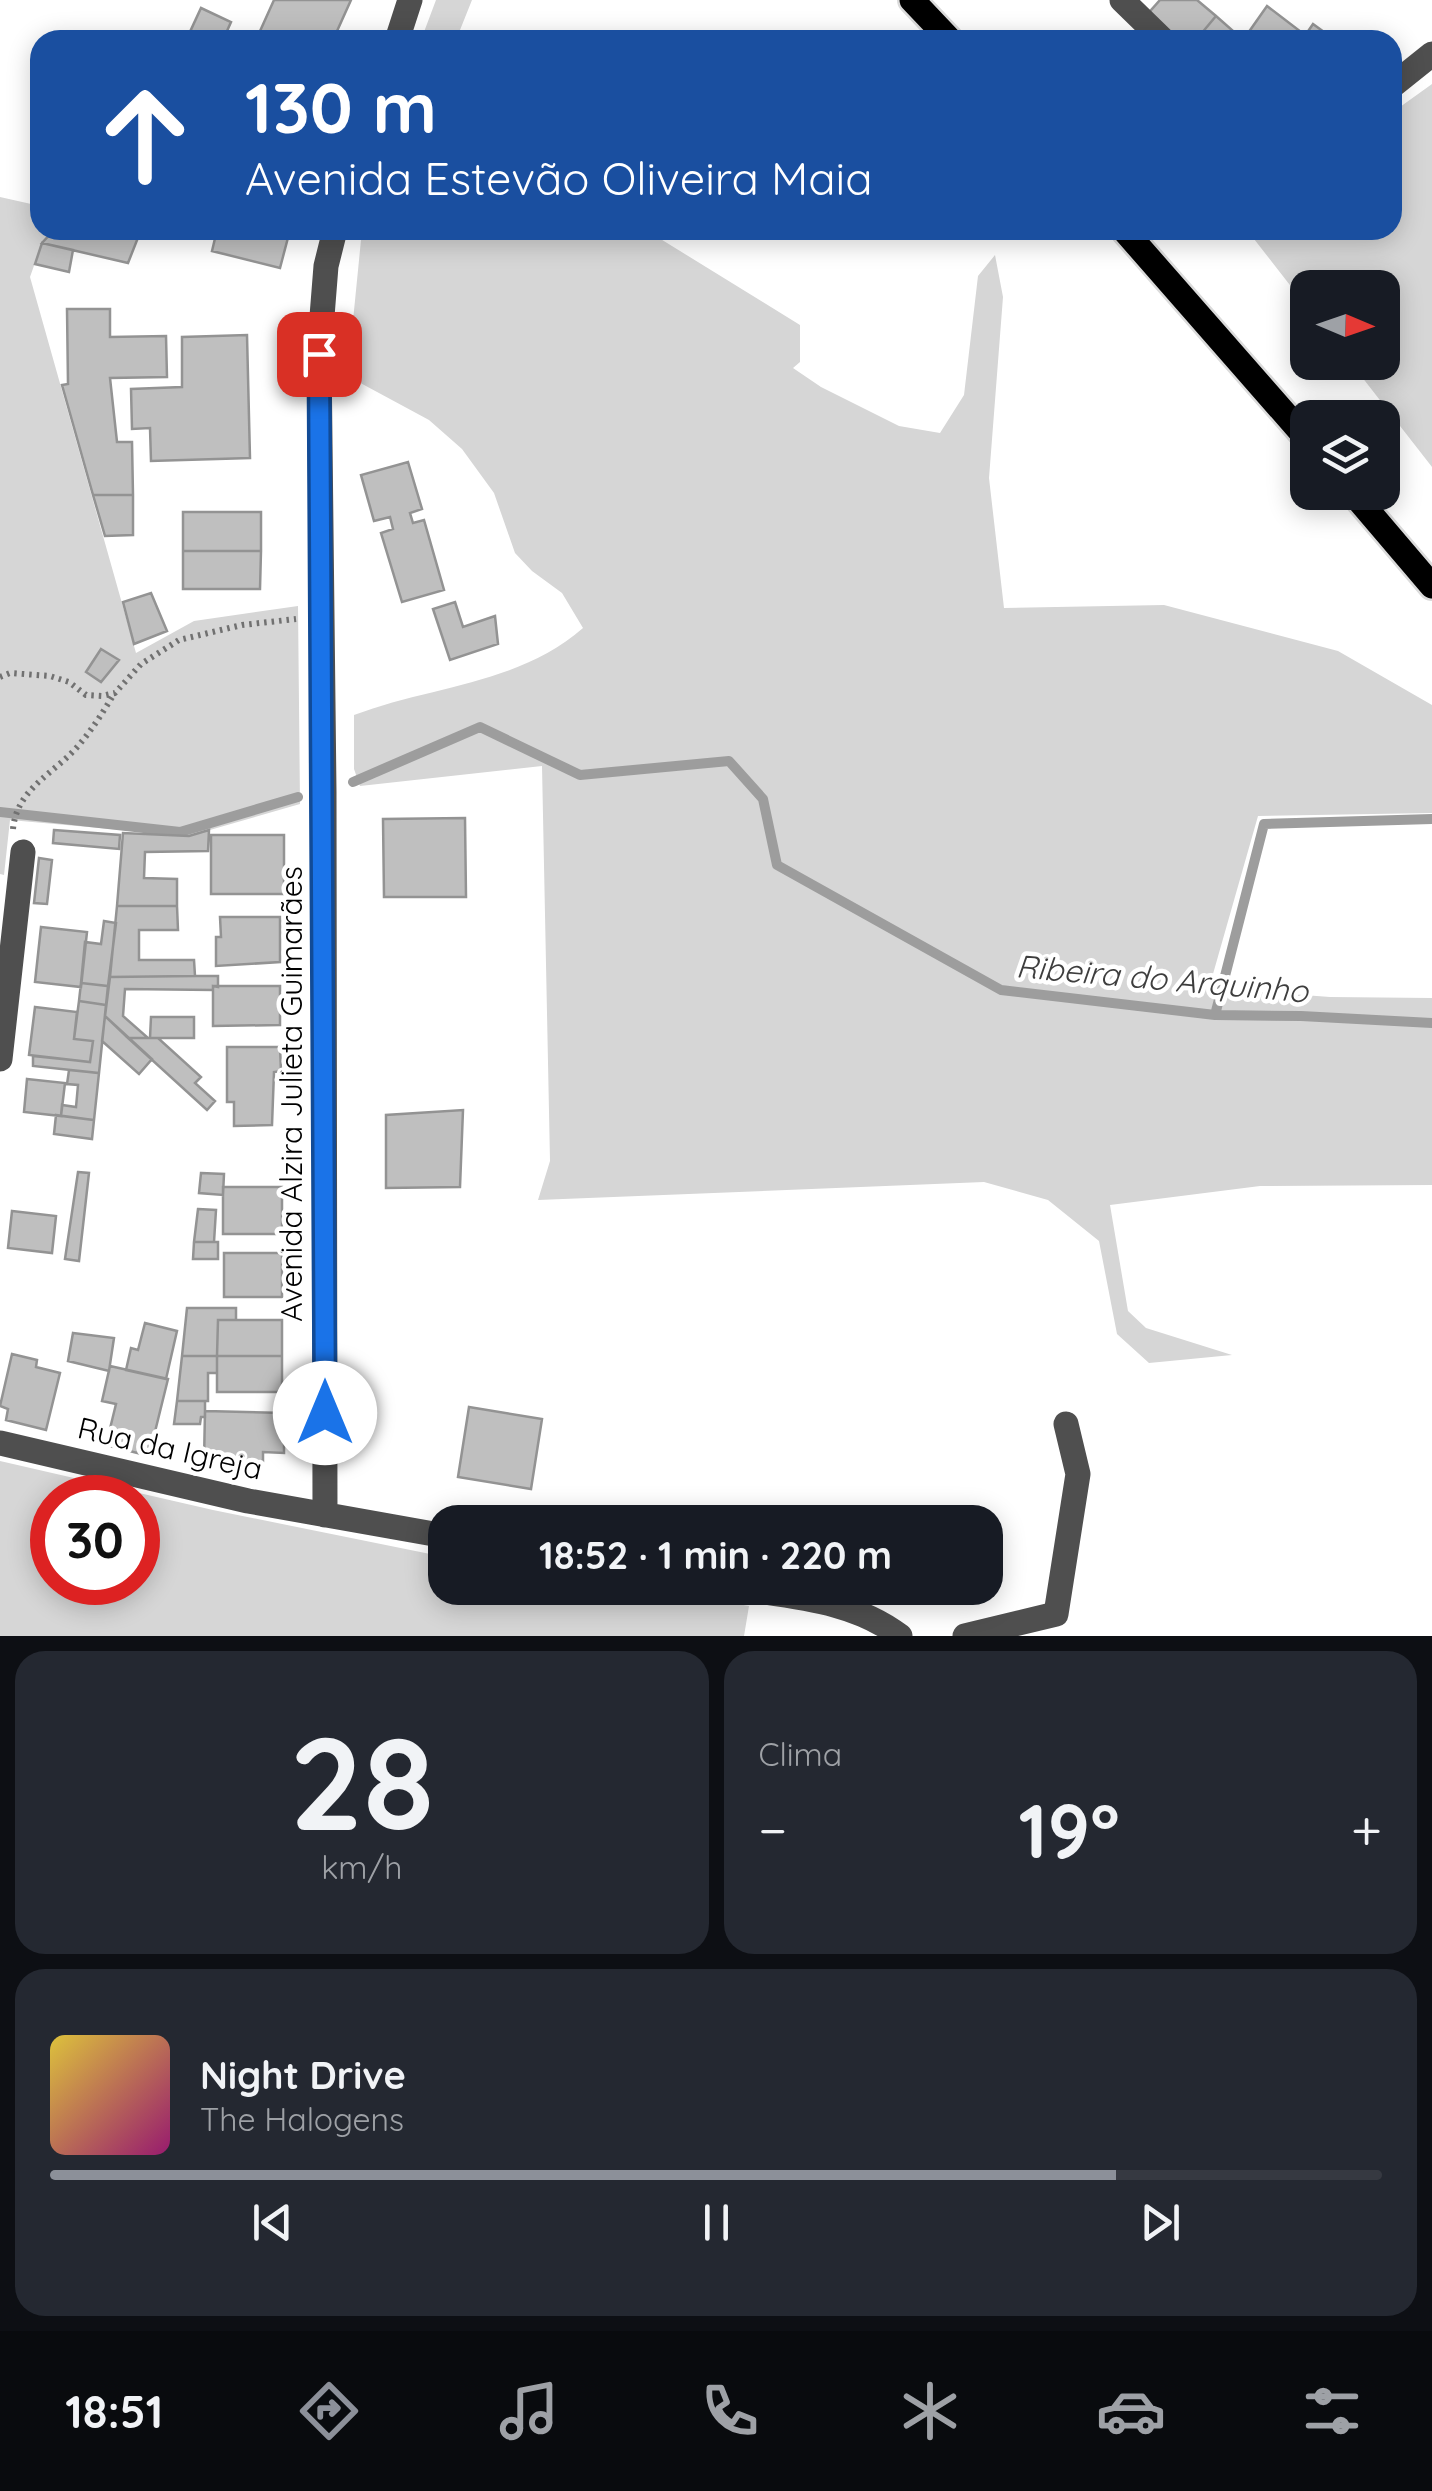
<!DOCTYPE html>
<html lang="pt">
<head>
<meta charset="utf-8">
<style>
	:root { --surface:#171b24; --page:#242831; --text:#f1f3f6; --muted:#9ea1a6; --line:#363941; --accent:#8c9099 }
	body { margin:0; font-family:Quicksand,sans-serif; background:var(--page); color:var(--text); height:100vh; display:flex; flex-direction:column; font-size:38px; white-space:nowrap }
	* { box-sizing:border-box; margin:0 }
	p { font-size:32px; color:var(--muted) }
	.icon { flex:none; width:55px; height:55px; fill:none; stroke:currentColor; stroke-width:2; stroke-linecap:round; stroke-linejoin:round }
	.map { position:relative; height:1636px; overflow:hidden }
	.details { display:flex; flex-direction:column; gap:15px; padding:15px; background:#0d0f14; flex:1 }
	.details>* { flex:none }
	.hud { position:absolute; left:30px; top:30px; width:1372px; height:210px; border-radius:30px; box-shadow:0 5px 25px #0003; background:#1a4fa0; color:#fff; overflow:hidden }
	.needle { width:65px; rotate:92deg }
	.tools { position:absolute; left:1290px; top:270px; display:grid; gap:20px }
	.tools a { display:grid; place-items:center; width:110px; height:110px; border-radius:20px; background:var(--surface); box-shadow:0 5px 25px #0003; font-size:50px }
	.speed { position:absolute; left:30px; top:1475px; display:flex; gap:20px; font-size:50px; font-weight:700; text-align:center }
	.speed>* { display:grid; place-content:center; width:130px; height:130px; border-radius:50%; background:var(--surface); box-shadow:0 5px 25px #0003; line-height:1 }
	.speed .limit { border:15px solid #d22; background:#fff; color:#111 }
	.pin { position:absolute; display:grid; place-items:center; width:85px; height:85px; color:#fff; margin:-42px; border-radius:20px; box-shadow:0 5px 15px #0006 }
	.me { position:absolute; width:110px; margin:-55px; rotate:0deg; stroke-linejoin:round; filter:drop-shadow(0 0 8px #0008) }
	.turn { display:flex; align-items:center; gap:35px; height:210px; padding:0 50px; font-size:45px }
	.turn .icon { width:130px; height:130px; stroke-width:2.5 }
	.turn b { display:block; font-size:70px; line-height:85px }
	.big { font-size:75px; font-weight:700; line-height:1.1 }
	.details .widget { flex:1; display:flex; flex-direction:column; justify-content:center; gap:15px; min-width:0; padding:0 35px; border-radius:30px; background:var(--page) }
	.details .dial { align-items:center; gap:0 }
	.dial b { font-size:130px; line-height:1 }
	.song { display:flex; align-items:center; gap:30px }
	.cover { width:120px; height:120px; border-radius:15px; background:linear-gradient(135deg,hsl(50 70% 55%),hsl(320 70% 35%)) }
	.played { height:10px; border-radius:5px; background:linear-gradient(90deg,var(--accent) 80%,var(--line) 80%) }
	.keys { display:flex; justify-content:space-around; direction:ltr }
	.heat { display:flex; justify-content:space-between; align-items:center; font-size:55px; direction:ltr }
	.details .tiles { flex:1; display:grid; gap:15px; grid-template-columns:1fr 1fr }
	.widget:last-child { grid-column:span 2 }
	.trip { position:absolute; left:428px; top:1505px; width:575px; height:100px; border-radius:30px; background:var(--surface); box-shadow:0 5px 25px #0003; font-weight:700; line-height:100px; text-align:center }
	.dock { display:flex; height:160px; justify-content:space-around; align-items:center; background:#090b0e; color:var(--muted) }
	.dock .icon { width:70px; height:70px }
	.dock .current { color:var(--accent) }
	.dock b { font-size:45px; color:var(--text) }
	.map>svg:first-child { display:block }
	.green { fill:#d6d6d6; fill-rule:evenodd }
	.lines { fill:none; stroke-linecap:round; stroke-linejoin:round }
	.stream { stroke:#9d9d9d; stroke-width:10 }
	.building { fill:#bfbfbf; stroke:#939393; stroke-width:2.5 }
	.major-casing { stroke:#dbdbdb; stroke-width:30 }
	.path { stroke:#717171; stroke-width:6; stroke-dasharray:2.5 5; stroke-linecap:butt }
	.minor { stroke:#4f4f4f; stroke-width:25 }
	.major { stroke:#000; stroke-width:25 }
	.route-casing { stroke:#114b97; stroke-width:25 }
	.route { stroke:#1a73e8; stroke-width:18 }
	.labels { text-anchor:middle; stroke-width:9; stroke-linejoin:round; paint-order:stroke }
	.street-label { font-size:30px; fill:#000; stroke:#fff }
	.water-label { font-size:32px; font-style:italic; fill:#3e3e3e; stroke:#fff }
</style>
</head>
<body>
<div class="map">
<svg width="1432" height="1636" viewBox="0 0 1432 1636">
	<rect width="100%" height="100%" fill="#fff"/>
	<path class="green" d="M436,0h36l-16,40h-35z
		M1432,84v383l-81,-104 31,-1v-74h-74l-1,19 -60,-77h145l1,-118z
		M0,197l40,9v24h14l-12,13 -12,34 106,376 58,-32 104,-15 2,198 -111,32 -179,-16 -6,55 -4,-1z
		M362,230h284l154,95v37l-7,6 28,19 78,39 41,7 24,-38 14,-119 17,-21 8,42 -14,181 15,130 160,-3 174,46 94,54v108l-174,3 -49,172 121,9 102,1v187l-172,1 -150,19 18,106 18,17 86,27 -83,8 -32,-29 -18,-93 -51,-41 -64,-18 -446,18 12,-39 -8,-395 -182,20 -6,-17v-54c76,-29 166,-31 229,-87l-21,-35 -30,-22 -17,-18 -21,-60 -32,-44 -33,-29 -76,-41 -5,-8z
		M0,1461l213,49 232,47v31h205l99,18 -5,30h-744zM52,1498h86v84h-86z"/>
	<g class="lines">
		<path class="stream" d="M353,782l127,-55 100,48 149,-14 34,38 14,66 224,125 214,25 86,1 131,7
			M0,812l180,20 118,-35
			M1215,1015l49,-191 168,-5"/>
	</g>
	<path class="building" d="M274,0h77l-18,40h-77z
		M1160,0h37l19,16 -20,24h-25l-26,-23z
		M1267,6l38,29 -3,5h-50l-6,-4z
		M201,8l30,14 -8,18h-22l-12,-6z
		M1216,16l16,14 -9,10h-27z
		M1313,24l22,16h-33z
		M54,230h87l-13,33 -86,-20z
		M217,230h73l-10,38 -68,-17z
		M42,243l31,7 -4,22 -34,-8z
		M67,309h43v28l56,-1 1,41 -57,1 7,64h15l1,53h-40l-31,-110 6,-1z
		M247,335l3,123 -99,3 -1,-33 -18,1 -1,-40 51,-2v-50z
		M408,462l14,47 -12,4 3,10 11,-3 20,70 -42,12 -21,-69 12,-4 -3,-12 -16,4 -13,-46z
		M93,495h40v40l-28,1z
		M183,512h78v39h-78z
		M183,551h78l-1,38h-77z
		M151,593l16,38 -33,13 -11,-42z
		M455,602l8,25 32,-11 3,28 -48,16 -17,-51z
		M101,649l18,11 -18,22 -15,-10z
		M465,818l1,79h-82l-1,-78z
		M54,830l66,5 -1,14 -66,-6z
		M209,830l-1,21 -63,1 -1,26 33,1v27h-60l6,-73 66,3z
		M211,835h73v59h-73z
		M39,858l13,2 -5,44 -13,-1z
		M117,906h60l1,24h-39v30h55l1,16 -85,1z
		M220,917h60v45l-64,4v-29h5z
		M104,921l12,2 -8,63 -27,-3 4,-41 16,2z
		M41,927l46,5 -6,55 -46,-5z
		M195,976h23v11l-5,-1v4l-88,-1 -2,27 25,22h-20l-23,-22 5,-39z
		M81,983l27,3 -2,19 -27,-4z
		M213,986h67v39l-67,1z
		M79,1001l27,4 -7,68 -66,-7v-10l57,6 3,-21 -19,-2z
		M35,1007l42,5 -3,27 19,2 -3,21 -61,-7z
		M105,1016l47,43 -13,15 -37,-33z
		M151,1017h43v21h-44z
		M128,1038h30l43,39 -6,6 20,18 -8,9z
		M227,1047h53l1,24 -7,1 -2,53 -38,1v-24h-7z
		M69,1070l30,3 -5,47 -33,-4 1,-11 14,2 2,-22 -11,-1z
		M27,1079l38,4 -4,33 -37,-4z
		M463,1110l-3,77 -74,1v-73z
		M56,1115l38,5 -2,19 -38,-5z
		M78,1172l11,1 -10,88 -14,-2z
		M201,1173l23,1 -1,21 -24,-2z
		M223,1187h59v47h-59z
		M198,1209l18,1 -2,32h-20z
		M12,1211l44,5 -4,37 -44,-5z
		M194,1242h24v17h-25z
		M224,1253h58v44h-58z
		M187,1308h49v12h-18l-1,36h-35z
		M218,1320h64v36h-65z
		M145,1323l32,8 -11,48 -40,-9 5,-22 7,2z
		M73,1333l41,5 -5,33 -41,-10z
		M12,1354l25,6 -1,7 24,6 -14,57 -40,-10 2,-11 -8,-3z
		M182,1356h35v17h-9v28h-31z
		M217,1356h65v36h-65z
		M110,1366l58,13 -19,77 -43,-11 10,-41 -14,-3z
		M177,1401h28v16h-4l-1,7h-26z
		M469,1407l73,12 -11,70 -73,-12z
		M205,1411l79,2v40l-21,-1v9h-59z"/>
	<g class="lines">
		<g class="major-casing">
			<path id="major" d="M912,0l38,40
				M1124,230l184,210
				M1352,492l80,94"/>
		</g>
		<path class="path" d="M0,677l10,-4 40,3 19,6 17,13 16,1 13,-3 26,-29 38,-24 63,-15 54,-6
			M13,829c4,-41 41,-55 65,-83 14,-16 25,-34 36,-52"/>
		<path class="minor" d="M1122,0l41,40
			M397,40l13,-40
			M1392,86l40,-32
			M0,1059l23,-207
			M0,1443l248,58 197,35
			M325,1515l-1,-723 -5,-438 7,-88 9,-36
			M737,1588c56,9 116,12 163,48
			M965,1636l91,-22 22,-140 -12,-50"/>
		<use href="#major" class="major"/>
	</g>
	<g class="lines">
		<g class="route-casing">
			<path id="route" d="M319,354l6,1059"/>
		</g>
		<use href="#route" class="route"/>
	</g>
	<g class="labels">
		<g class="street-label">
			<text transform="translate(292 1094) rotate(-90)" y="10">Avenida Alzira Julieta Guimarães</text>
			<text transform="translate(170 1449) rotate(13)" y="10">Rua da Igreja</text>
		</g>
		<g class="water-label">
			<text transform="translate(1162 979) rotate(5)" y="11">Ribeira do Arquinho</text>
		</g>
	</g>
</svg>
<div class="tools">
<a><svg class="needle" viewBox="-14 -14 28 28"><path d="M0-13l5 13h-10z" fill="#e53935"/><path d="M0 13l5-13h-10z" fill="#9ea1a6"/></svg></a>
<a><svg class="icon" aria-label="layers" viewBox="0 0 24 24"><path d="M12 4l9 5-9 5-9-5zM3 14l9 5 9-5"/></svg></a>
</div>
<div class="speed"><div class="limit">30</div></div>
<div class="pin" style="left:319px;top:354px;background:#d93025"><svg class="icon" aria-label="arrive" viewBox="0 0 24 24"><path d="M6 21V4h12l-3 4 3 4H6"/></svg></div>
<svg class="me" style="left:325px;top:1413px" viewBox="-20 -20 40 40"><circle r="19" fill="#fff"/><path d="M0-13L10 11 0 6-10 11z" fill="#1a73e8"/></svg>
<div class="trip">18:52 · 1 min · 220 m</div>
<div class="hud">
<div class="turn"><svg class="icon" aria-label="ahead" viewBox="0 0 24 24"><path d="M12 20V5M6 11l6-6 6 6"/></svg><div><b>130 m</b>Avenida Estevão Oliveira Maia</div></div>
</div>
</div>
<section class="details">
<div class="tiles">
<div class="widget dial"><b>28</b><p>km/h</p></div>
<div class="widget"><p>Clima</p>
<div class="heat"><a>−</a><b class="big">19°</b><a>+</a></div>
</div>
<div class="widget">
<div class="song"><i class="cover"></i><div><b>Night Drive</b><p>The Halogens</p></div></div>
<div class="played"></div>
<div class="keys"><svg class="icon" aria-label="previous" viewBox="0 0 24 24"><path d="M18 5L8 12l10 7zM5 5v14"/></svg><svg class="icon" aria-label="pause" viewBox="0 0 24 24"><path d="M8 5v14M16 5v14"/></svg><svg class="icon" aria-label="next" viewBox="0 0 24 24"><path d="M6 5l10 7-10 7zM19 5v14"/></svg></div>
</div>
</div>
</section>
<nav class="dock">
<b>18:51</b>
<svg class="icon current" aria-label="directions" viewBox="0 0 24 24"><path d="M12 3l9 9-9 9-9-9zM9 14v-3h6M13 9l2 2-2 2"/></svg>
<svg class="icon" aria-label="music" viewBox="0 0 24 24"><path d="M9 18V5l10-2v13"/><circle cx="6" cy="18" r="3"/><circle cx="16" cy="16" r="3"/></svg>
<svg class="icon" aria-label="phone" viewBox="0 0 24 24"><path d="M5 4h4l2 5-3 2q2 4 5 5l2-3 5 2v4C11 20 4 13 5 4z"/></svg>
<svg class="icon" aria-label="climate" viewBox="0 0 24 24"><path d="M12 3v18M4 7l16 10M4 17L20 7"/></svg>
<svg class="icon" aria-label="car" viewBox="0 0 24 24"><path d="M5 17H2v-5l4-1 3-4h7l3 4 3 1v5h-3M9 17h6M6 11h13"/><circle cx="7" cy="17" r="2"/><circle cx="17" cy="17" r="2"/></svg>
<svg class="icon" aria-label="filters" viewBox="0 0 24 24"><path d="M4 7h16M4 17h16"/><circle cx="9" cy="7" r="2"/><circle cx="15" cy="17" r="2"/></svg>
</nav>
</body>
</html>
